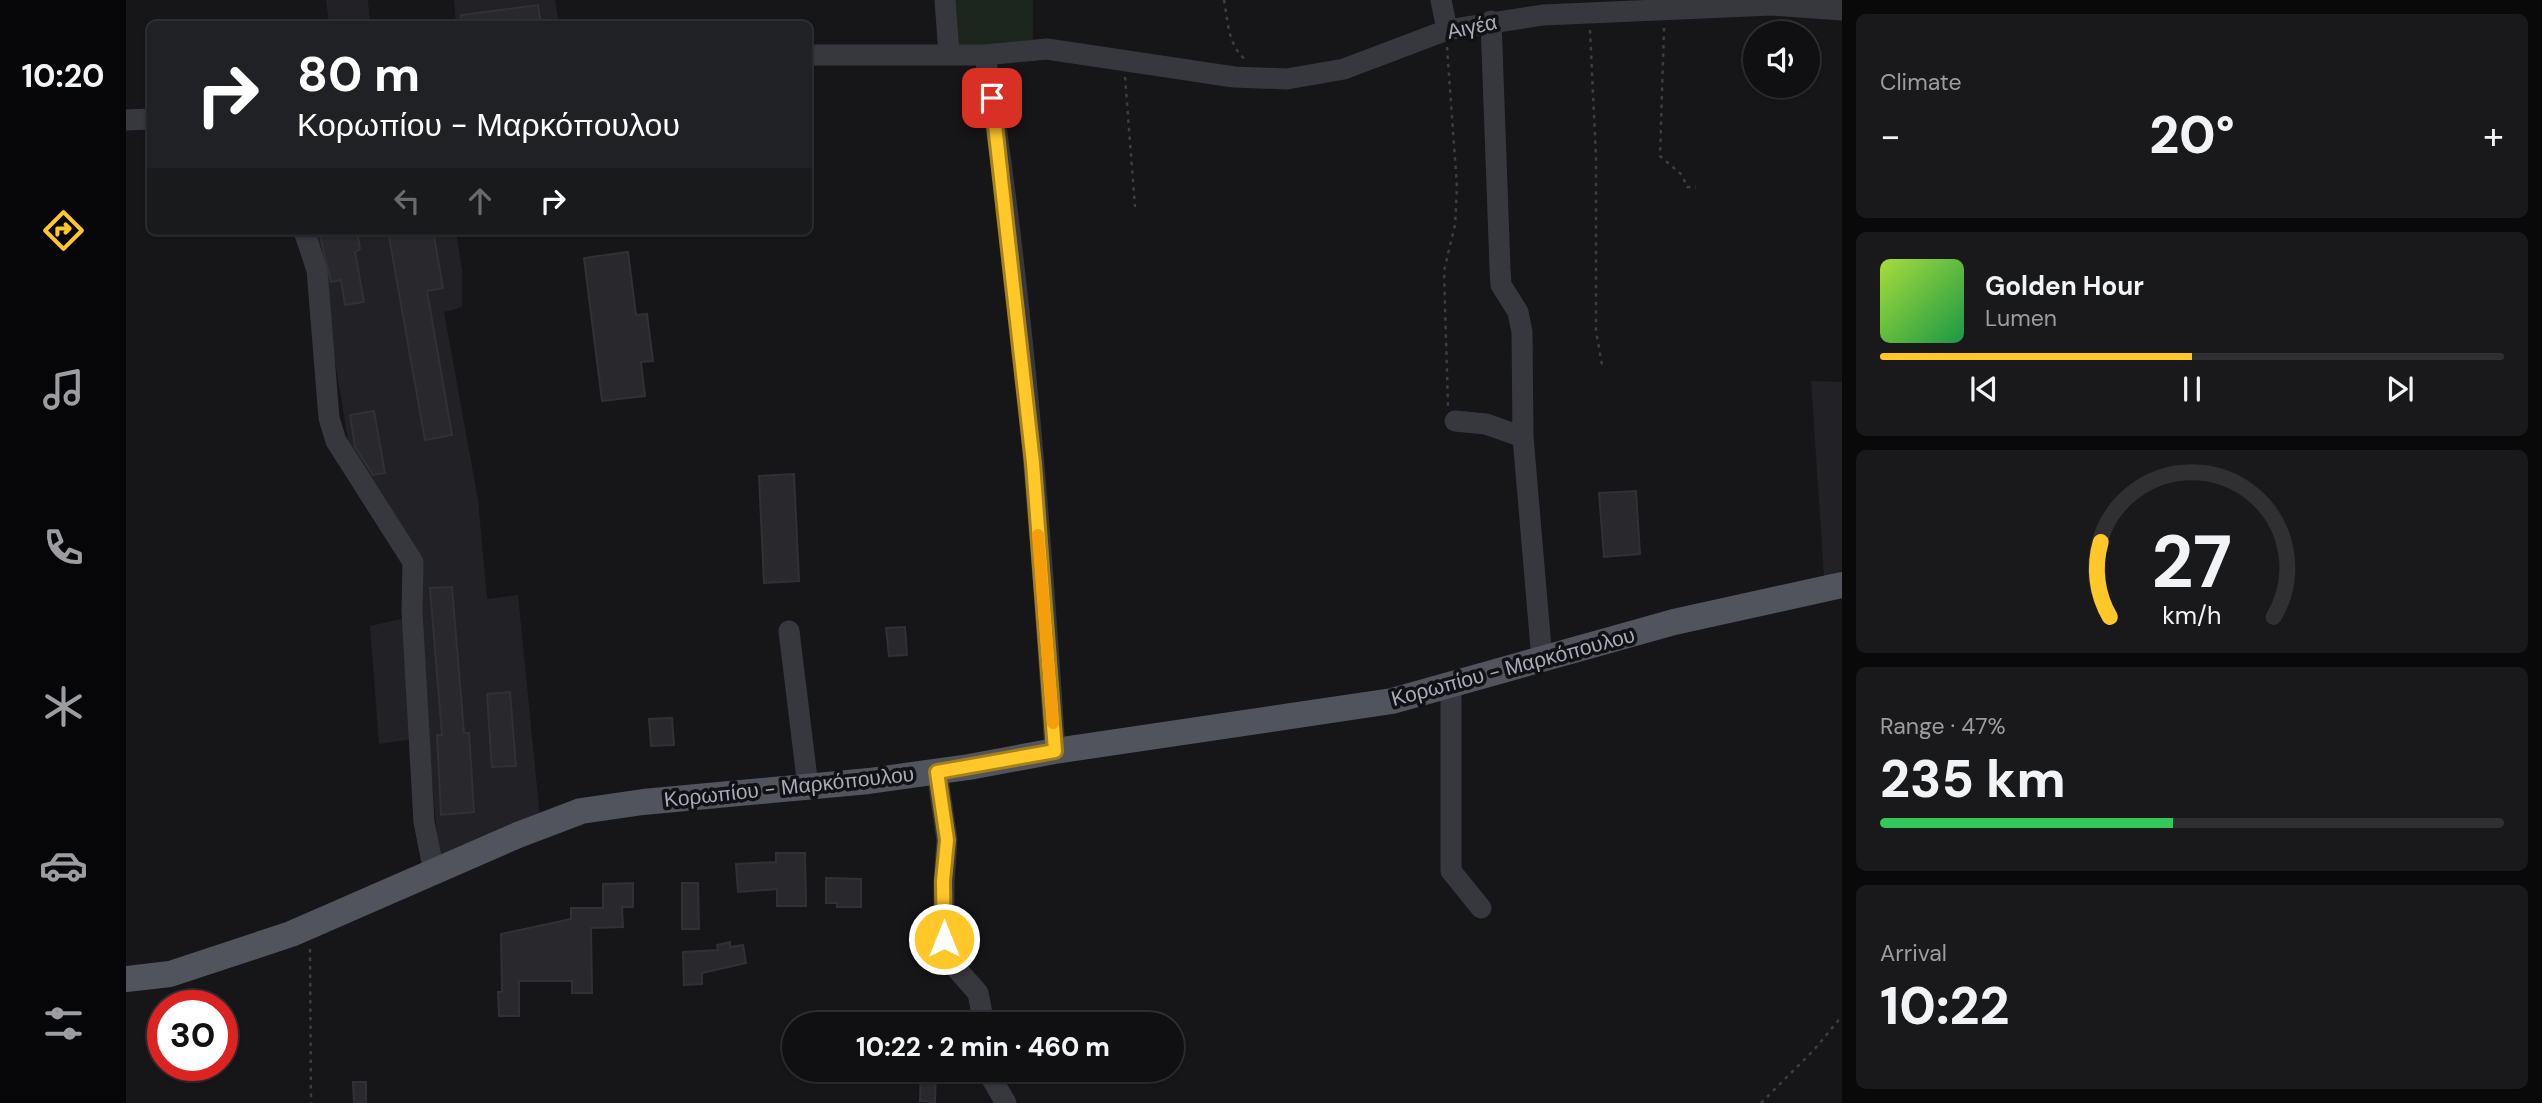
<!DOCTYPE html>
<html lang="en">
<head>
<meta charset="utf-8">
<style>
	:root { --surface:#101013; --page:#19191c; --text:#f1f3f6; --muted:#9c9da0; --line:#303033; --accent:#ffc728 }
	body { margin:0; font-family:"DM Sans",sans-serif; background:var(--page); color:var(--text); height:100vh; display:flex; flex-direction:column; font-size:26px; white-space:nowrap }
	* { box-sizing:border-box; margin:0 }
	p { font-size:23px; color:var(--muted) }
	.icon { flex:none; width:38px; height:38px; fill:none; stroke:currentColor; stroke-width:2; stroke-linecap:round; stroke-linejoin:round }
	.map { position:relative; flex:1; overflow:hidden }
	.panel { display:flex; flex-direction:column; gap:14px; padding:14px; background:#09090a; width:700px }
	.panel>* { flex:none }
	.hud { position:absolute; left:21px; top:21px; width:665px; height:214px; border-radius:10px; box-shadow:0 2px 5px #0004,0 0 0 2px var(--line); background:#202124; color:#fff; overflow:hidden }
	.fabs { position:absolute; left:1617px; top:21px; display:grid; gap:14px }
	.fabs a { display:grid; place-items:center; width:77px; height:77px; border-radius:50%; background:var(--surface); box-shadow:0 2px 5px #0004,0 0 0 2px var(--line); font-size:35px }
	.speed { position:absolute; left:21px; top:990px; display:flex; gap:14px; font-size:35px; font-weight:700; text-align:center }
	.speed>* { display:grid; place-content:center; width:91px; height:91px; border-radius:50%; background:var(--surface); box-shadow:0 2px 5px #0004,0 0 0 2px var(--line); line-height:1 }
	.speed .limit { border:10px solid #d22; background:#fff; color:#111 }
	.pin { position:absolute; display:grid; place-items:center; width:60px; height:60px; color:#fff; margin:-30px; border-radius:14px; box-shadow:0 4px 10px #0006 }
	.me { position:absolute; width:77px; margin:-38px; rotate:0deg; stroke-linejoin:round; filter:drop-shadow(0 0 5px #0008) }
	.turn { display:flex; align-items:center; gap:24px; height:147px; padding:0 35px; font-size:32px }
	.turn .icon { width:91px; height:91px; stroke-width:2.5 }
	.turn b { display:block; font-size:49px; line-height:60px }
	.lanes { display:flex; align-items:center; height:66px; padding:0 35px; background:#0003; justify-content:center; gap:35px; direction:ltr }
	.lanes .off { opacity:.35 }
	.big { font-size:52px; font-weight:800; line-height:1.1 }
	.panel .card { flex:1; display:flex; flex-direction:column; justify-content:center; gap:10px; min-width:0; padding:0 24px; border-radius:10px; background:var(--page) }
	.panel .dial { align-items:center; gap:0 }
	.dial svg { height:182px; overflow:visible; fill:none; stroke:var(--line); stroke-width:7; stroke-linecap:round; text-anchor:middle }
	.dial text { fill:var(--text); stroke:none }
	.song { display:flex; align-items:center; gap:21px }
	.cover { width:84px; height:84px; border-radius:10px; background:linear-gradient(135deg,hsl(80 70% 55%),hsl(140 70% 35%)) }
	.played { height:7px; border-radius:4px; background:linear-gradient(90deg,var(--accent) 50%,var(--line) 50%) }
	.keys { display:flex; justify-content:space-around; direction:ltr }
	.heat { display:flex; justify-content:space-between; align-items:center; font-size:38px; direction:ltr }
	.charge { height:10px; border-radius:5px; background:linear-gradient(90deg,#34c759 47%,var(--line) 0) }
	.trip { position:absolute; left:656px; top:1012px; width:402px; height:70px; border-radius:35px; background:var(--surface); box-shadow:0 2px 5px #0004,0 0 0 2px var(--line); font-weight:800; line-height:70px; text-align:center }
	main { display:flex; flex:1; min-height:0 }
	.dock { display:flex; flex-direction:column; width:126px; justify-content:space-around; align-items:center; background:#060608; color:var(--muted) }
	.dock .icon { width:49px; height:49px }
	.dock .on { color:var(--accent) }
	.dock b { font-size:32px; color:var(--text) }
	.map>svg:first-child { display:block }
	.built { fill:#222226 }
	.green { fill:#1c241e }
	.building { fill:#29292d; stroke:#303035; stroke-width:2 }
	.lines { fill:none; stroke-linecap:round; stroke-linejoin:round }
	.path { stroke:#3d3e45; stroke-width:2.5; stroke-dasharray:3.5 5; stroke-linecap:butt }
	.minor { stroke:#37373e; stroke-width:21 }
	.major { stroke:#52545d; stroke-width:26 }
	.route-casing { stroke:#a6811a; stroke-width:18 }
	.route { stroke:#ffc728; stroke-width:12 }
	.slow { stroke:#f59e0b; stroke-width:12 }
	.labels { text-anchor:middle; stroke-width:7; stroke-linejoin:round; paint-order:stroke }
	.street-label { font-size:21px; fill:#a7abba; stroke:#111114 }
</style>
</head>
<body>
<main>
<nav class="dock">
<b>10:20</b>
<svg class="icon on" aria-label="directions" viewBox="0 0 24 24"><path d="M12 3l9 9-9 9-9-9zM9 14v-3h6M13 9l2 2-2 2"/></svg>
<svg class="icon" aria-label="music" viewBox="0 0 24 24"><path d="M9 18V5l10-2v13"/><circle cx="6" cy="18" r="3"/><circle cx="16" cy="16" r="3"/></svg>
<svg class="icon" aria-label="phone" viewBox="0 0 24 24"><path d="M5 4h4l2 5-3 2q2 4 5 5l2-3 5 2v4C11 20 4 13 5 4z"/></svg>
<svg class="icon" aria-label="climate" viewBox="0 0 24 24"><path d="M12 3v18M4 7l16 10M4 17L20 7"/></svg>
<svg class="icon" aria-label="car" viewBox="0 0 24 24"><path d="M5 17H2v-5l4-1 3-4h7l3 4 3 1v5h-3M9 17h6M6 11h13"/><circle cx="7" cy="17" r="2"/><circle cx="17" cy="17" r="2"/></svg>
<svg class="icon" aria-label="filters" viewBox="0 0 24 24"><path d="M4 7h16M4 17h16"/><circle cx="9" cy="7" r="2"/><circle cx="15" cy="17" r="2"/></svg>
</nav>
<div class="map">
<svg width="1716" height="1103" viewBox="0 0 1716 1103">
	<rect width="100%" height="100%" fill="#161619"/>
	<path class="built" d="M200,0h42l2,24h-41z
		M328,0h101l4,24h-103z
		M182,231h148l6,39v37l-18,5 34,188 9,99 31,-4 22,222 -101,40 -11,-120 -49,7 -9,-118 36,-8 6,-68 -60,-86 -31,-187z
		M1685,381l31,1v189l-18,5z"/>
	<path class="green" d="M826,0h81v42l-75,7z"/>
	<path class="building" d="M412,5l3,19h-79l-1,-9z
		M193,231h38l3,18 -5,3 9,50 -19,3 -4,-25 -10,2z
		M262,231h45l10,57 -16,3 25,144 -27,5z
		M502,252l8,63 11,-1 6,47 -12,1 4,34 -43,5 -18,-143z
		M248,411l11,62 -12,2 -18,-28 -5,-32z
		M668,474l5,107 -35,2 -5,-107z
		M1510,491l4,63 -36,3 -5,-64z
		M326,587l12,146h5l5,79 -33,3 -4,-80h5l-12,-147z
		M779,627l2,28 -18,1 -3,-28z
		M384,692l6,74 -24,1 -5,-73z
		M546,718l2,27 -23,1 -2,-27z
		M650,853h29l1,53h-29v-17l-39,3 -2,-28 40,-2z
		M700,878l35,1v28h-24v-4h-11z
		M507,883v24h-11l1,20 -32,1 1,65h-20v-12h-53v35h-20l-1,-24h4l-1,-58 70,-15v-11h32v-24z
		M556,883h16l1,46h-17z
		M604,942v5l13,-2 3,18 -44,10v11l-18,1 -1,-33 35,-2 -1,-5z
		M795,1069h15l-1,33 -15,-1z
		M227,1082h13v21h-12z"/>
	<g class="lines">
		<path class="path" d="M1098,0c4,22 4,46 22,60
			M1538,28l-4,128 22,19 5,12h9
			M1464,30l6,127v174l6,34
			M1321,47l10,140 -2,38 -11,46 4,135
			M999,77l10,130
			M184,949l1,154
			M1635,1103l52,-52 29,-35"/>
		<path class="minor" d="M819,0l4,54
			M1315,0l6,30
			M1365,21l9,247 1,17 17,27 4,20 1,105 19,223
			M682,55h177l62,-6 187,28 53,2 57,-10 103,-39 96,-15 228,-10 71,5
			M859,55c37,230 55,464 70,696
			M0,120l24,-1
			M178,231l13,39 12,148 7,23 77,121 -1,49 12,211 10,50
			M1329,421l31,3 37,13
			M663,631l19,156
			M1325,687v184l30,37
			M811,772l10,68 -3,41v58l12,29 22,25 6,31
			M860,1069l20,34"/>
		<path class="major" d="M0,979l44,-5 121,-40 227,-99 63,-24 62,-9 226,-21 100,-14 86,-16 337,-50 282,-79 168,-37"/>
	</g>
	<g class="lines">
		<g class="route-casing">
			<path id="route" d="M818,939l-1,-58 4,-41 -10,-68 118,-21 -22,-288 -41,-365"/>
		</g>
		<use href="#route" class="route"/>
		<path class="slow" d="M912,535l15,188"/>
	</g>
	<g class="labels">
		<g class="street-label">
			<text transform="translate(1346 27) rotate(-12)" y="7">Αιγέα</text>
			<text transform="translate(1387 667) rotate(-15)" y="7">Κορωπίου - Μαρκόπουλου</text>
			<text transform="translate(663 787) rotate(-6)" y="7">Κορωπίου - Μαρκόπουλου</text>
		</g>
	</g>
</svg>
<div class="fabs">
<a><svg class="icon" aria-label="sound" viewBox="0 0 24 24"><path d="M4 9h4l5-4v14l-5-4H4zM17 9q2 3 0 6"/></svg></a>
</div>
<div class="speed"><div class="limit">30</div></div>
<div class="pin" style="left:866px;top:98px;background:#d93025"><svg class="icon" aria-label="arrive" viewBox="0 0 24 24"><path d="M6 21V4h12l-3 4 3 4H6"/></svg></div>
<svg class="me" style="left:818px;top:939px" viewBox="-20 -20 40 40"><circle r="17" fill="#ffc728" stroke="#fff" stroke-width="3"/><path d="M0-11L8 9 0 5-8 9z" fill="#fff"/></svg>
<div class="trip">10:22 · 2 min · 460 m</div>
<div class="hud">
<div class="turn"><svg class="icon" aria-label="right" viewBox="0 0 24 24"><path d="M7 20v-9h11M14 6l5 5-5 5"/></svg><div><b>80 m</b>Κορωπίου - Μαρκόπουλου</div></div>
<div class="lanes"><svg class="icon off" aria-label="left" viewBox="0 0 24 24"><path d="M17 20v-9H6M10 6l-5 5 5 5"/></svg><svg class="icon off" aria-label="ahead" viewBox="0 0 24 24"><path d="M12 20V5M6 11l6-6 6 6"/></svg><svg class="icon" aria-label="right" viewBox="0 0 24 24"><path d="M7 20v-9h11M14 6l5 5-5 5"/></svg></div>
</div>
</div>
<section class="panel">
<div class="card"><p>Climate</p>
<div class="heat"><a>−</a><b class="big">20°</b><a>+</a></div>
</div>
<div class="card">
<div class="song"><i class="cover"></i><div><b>Golden Hour</b><p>Lumen</p></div></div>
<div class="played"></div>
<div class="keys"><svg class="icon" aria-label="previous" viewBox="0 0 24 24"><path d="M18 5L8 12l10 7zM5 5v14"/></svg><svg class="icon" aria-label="pause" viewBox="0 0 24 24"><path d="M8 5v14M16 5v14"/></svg><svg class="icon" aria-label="next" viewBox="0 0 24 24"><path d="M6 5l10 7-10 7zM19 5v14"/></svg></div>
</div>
<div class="card dial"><svg viewBox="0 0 100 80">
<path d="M14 69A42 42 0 1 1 86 69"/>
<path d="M14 69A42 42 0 0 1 10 36" stroke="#ffc728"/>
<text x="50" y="56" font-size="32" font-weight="700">27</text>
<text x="50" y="72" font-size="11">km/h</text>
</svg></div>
<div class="card"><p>Range · 47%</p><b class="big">235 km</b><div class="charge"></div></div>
<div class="card"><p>Arrival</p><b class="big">10:22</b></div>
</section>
</main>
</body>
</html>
